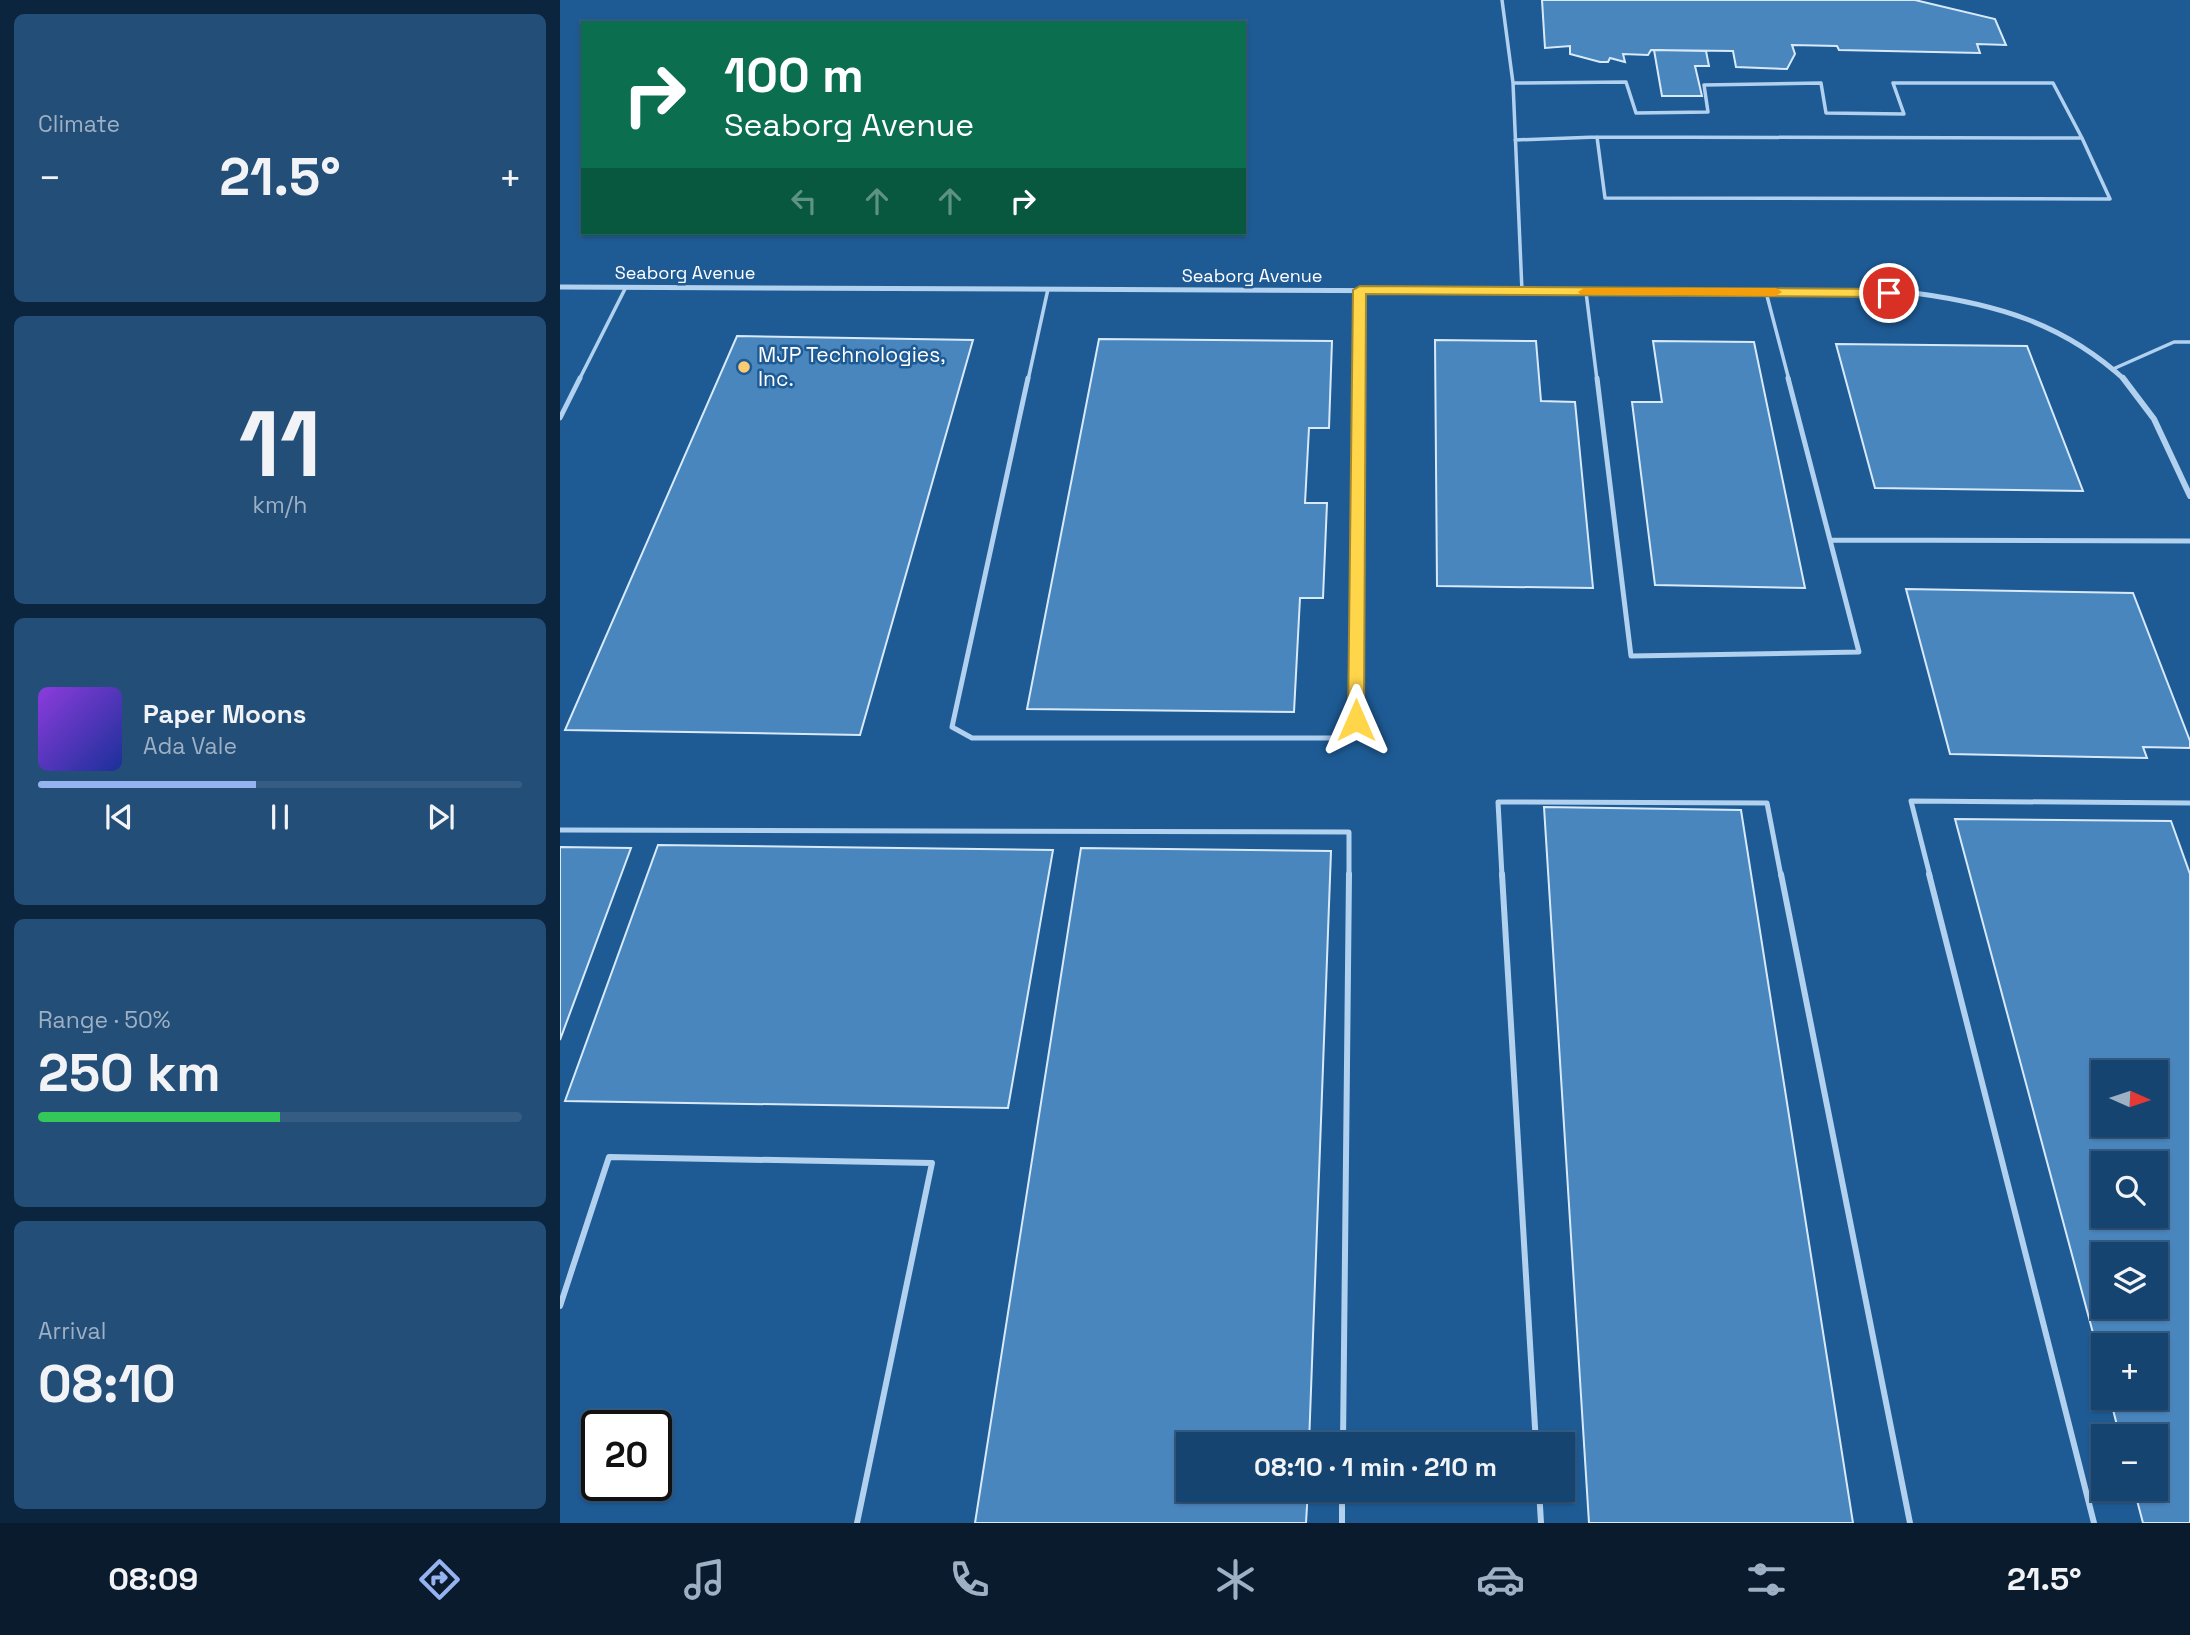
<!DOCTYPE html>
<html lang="en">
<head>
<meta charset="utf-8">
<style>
	:root { --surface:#164470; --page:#234e78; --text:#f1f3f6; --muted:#9eb0c3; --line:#355c83; --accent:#95b2f1 }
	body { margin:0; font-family:"Space Grotesk",sans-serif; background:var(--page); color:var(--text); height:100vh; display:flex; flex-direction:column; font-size:26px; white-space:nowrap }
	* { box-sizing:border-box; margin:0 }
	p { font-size:23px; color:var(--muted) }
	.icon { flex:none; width:38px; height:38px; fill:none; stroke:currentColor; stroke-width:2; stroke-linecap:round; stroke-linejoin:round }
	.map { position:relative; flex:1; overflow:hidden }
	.drawer { display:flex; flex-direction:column; gap:14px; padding:14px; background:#0c253e; width:560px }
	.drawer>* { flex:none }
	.banner { position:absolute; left:21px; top:21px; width:665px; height:214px; border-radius:0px; box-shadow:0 2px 5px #0004,0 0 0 2px var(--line); background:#0b6e4f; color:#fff; overflow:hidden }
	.needle { width:46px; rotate:93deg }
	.buttons { position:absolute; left:1531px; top:1060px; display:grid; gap:14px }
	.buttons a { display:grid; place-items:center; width:77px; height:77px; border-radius:0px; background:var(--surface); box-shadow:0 2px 5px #0004,0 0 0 2px var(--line); font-size:35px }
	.speed { position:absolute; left:21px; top:1410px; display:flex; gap:14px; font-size:35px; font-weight:700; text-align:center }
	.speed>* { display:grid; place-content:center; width:91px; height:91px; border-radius:50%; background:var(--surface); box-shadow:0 2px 5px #0004,0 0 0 2px var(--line); line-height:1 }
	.speed .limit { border:4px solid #111; border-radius:10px; background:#fff; color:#111 }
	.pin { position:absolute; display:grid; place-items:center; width:60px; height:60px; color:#fff; margin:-30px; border:4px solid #fff; border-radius:50%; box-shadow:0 2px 7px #0007 }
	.me { position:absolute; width:77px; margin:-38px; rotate:0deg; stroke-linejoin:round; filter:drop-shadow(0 0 5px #0008) }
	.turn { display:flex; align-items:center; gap:24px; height:147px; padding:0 28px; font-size:32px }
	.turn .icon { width:91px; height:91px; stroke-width:2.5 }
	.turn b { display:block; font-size:49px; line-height:60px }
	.lanes { display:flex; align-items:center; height:66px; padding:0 28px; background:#0003; justify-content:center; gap:35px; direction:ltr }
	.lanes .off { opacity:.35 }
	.big { font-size:52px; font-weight:700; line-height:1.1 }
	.drawer .tile { flex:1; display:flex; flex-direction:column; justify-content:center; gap:10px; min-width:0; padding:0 24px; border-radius:10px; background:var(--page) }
	.drawer .dial { align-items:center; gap:0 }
	.dial b { font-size:91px; line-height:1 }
	.song { display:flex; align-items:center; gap:21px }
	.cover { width:84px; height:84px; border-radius:10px; background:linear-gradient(135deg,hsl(270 70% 55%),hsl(230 70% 35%)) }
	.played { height:7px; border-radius:4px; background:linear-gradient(90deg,var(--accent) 45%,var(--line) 45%) }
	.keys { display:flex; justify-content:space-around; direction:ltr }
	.heat { display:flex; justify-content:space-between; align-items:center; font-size:38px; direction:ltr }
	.charge { height:10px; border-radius:5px; background:linear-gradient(90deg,#34c759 50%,var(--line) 0) }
	.trip { position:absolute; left:616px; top:1432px; width:399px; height:70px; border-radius:0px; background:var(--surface); box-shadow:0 2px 5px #0004,0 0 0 2px var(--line); font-weight:700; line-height:70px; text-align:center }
	.tabs { display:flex; height:112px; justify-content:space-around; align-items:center; background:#091b2d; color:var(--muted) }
	.tabs .icon { width:49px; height:49px }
	.tabs .current { color:var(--accent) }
	.tabs b { font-size:32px; color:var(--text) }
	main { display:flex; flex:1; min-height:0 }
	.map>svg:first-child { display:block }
	.building { fill:#4a86be; stroke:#d8eafa; stroke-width:2; fill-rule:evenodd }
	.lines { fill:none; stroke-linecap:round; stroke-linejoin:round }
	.lane-far2 { stroke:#b1d1ef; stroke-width:3.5 }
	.lane-far1 { stroke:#b1d1ef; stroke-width:5 }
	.lane { stroke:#b1d1ef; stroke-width:6 }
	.street-far1 { stroke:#b1d1ef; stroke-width:5 }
	.street { stroke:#b1d1ef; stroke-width:6 }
	.route { fill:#ffd54a; stroke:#a68a30; stroke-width:2 }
	.slow { fill:#f59e0b }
	.poi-dot { fill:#fdcb71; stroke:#1e5b95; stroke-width:2.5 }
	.labels { text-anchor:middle; stroke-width:5; stroke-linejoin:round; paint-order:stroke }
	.far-street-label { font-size:18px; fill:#fff; stroke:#1e5b95 }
	.poi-label { font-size:21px; fill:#fff; stroke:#1e5b95; text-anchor:start }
</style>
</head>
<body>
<main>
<section class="drawer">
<div class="tile"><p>Climate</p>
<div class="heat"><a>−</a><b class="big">21.5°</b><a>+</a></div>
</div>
<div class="tile dial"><b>11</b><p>km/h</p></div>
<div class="tile">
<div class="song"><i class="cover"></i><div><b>Paper Moons</b><p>Ada Vale</p></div></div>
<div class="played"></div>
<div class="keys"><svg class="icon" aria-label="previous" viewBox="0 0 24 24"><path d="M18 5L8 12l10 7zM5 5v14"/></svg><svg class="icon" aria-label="pause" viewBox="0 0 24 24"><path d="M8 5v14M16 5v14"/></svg><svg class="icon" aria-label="next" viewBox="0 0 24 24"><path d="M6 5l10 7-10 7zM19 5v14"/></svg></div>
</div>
<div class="tile"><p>Range · 50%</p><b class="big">250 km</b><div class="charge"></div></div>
<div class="tile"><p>Arrival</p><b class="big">08:10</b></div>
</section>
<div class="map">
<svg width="1630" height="1523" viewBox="0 0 1630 1523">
	<rect width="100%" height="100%" fill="#1e5b95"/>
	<path class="building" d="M982,0h373l80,19 11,26 -29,-1 3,9 -141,-3 -2,-4 -45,-1 3,9 -8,15 -51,-2 -3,-16 -82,-1 -3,5 -25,-1 2,8 -15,-4 -2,4h-8l-30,-8v-8l-25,2z
		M1094,50l52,1 3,15h-14l7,30h-40z
		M177,336l236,4 -113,395 -295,-5z
		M539,339l233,2 -3,87h-20l-4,75h22l-4,95h-23l-6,114 -267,-3z
		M875,340l101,1 5,60 34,1 18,186 -156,-2z
		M1093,341l101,1 51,246 -150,-3 -23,-183h30z
		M1276,344l191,2 56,145 -208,-3z
		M1346,589l227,4 57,148v7l-47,-1 4,11 -197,-4z
		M984,807l197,3 112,713h-264z
		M1395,819l216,2 19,53v649h-47l-9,-34h22v-52h-36l-10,-39h46v-52h-52v28zM1544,1073h52v52h-52zM1544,1164h52v52h-52zM1544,1255h52v52h-52z
		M98,845l395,5 -45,258 -443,-7z
		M0,847l71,1 -71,192z
		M521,848l250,3 -22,593h-121v45h120l-2,34h-331z"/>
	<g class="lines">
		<path class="lane-far2" d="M942,0l11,83 9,208
			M953,83l113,-1 10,31 72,-1 -4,-27 117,-2 5,30 78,1 -11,-31h160l29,55
			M1037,137l485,1 28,61 -505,-1z
			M955,140l82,-3
			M1026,292l11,88
			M1206,292l23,88
			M1553,369l61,-27h16
			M19,380l47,-93
			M468,380l20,-91
			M799,380l1,-90"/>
		<path class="lane-far1" d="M468,378l-76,349 20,11h369l15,-18 3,-342
			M1037,378l34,278 228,-4 -71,-274
			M0,418l20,-40
			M1271,540l359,1
			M0,830l789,2v44
			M942,876l-4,-74 269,1 14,73
			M1370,876l-19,-75 279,2"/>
		<path class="lane" d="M942,874l34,570
			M1221,874l129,649
			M1369,874l165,649
			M0,1306l49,-149 323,6 -75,360
			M783,1444l6,-570
			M782,1489v34
			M979,1489l2,34"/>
		<path class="street-far1" d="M0,287l1354,6c82,11 149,30 211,87"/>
		<path class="street" d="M1563,378l31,41 36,77"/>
	</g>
	<path class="route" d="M800,286l529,3 7,4 -7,4 -523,-3 -2,426 -8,6 -8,-6 5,-430z"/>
	<path class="slow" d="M1024,288h192l6,4 -6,4 -196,-2 -2,-2z"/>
	<circle class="poi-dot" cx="184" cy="367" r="7"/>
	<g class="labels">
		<g class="far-street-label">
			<text x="125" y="279">Seaborg Avenue</text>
			<text x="692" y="282">Seaborg Avenue</text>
		</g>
		<g class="poi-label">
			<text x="198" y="362">MJP Technologies,<tspan x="198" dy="24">Inc.</tspan></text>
		</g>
	</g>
</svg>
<div class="buttons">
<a><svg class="needle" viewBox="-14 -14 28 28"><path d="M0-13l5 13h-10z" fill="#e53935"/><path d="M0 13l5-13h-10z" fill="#9eb0c3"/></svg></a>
<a><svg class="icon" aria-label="search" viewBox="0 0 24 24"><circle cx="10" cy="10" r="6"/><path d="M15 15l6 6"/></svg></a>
<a><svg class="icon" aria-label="layers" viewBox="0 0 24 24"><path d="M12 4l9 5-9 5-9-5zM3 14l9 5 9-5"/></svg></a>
<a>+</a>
<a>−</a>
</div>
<div class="speed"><div class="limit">20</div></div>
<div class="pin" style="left:1329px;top:293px;background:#d93025"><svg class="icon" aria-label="arrive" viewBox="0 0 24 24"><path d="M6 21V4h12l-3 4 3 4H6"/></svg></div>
<svg class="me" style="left:796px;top:720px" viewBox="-20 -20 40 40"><path d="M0-17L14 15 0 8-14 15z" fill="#ffd54a" stroke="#fff" stroke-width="4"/></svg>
<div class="trip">08:10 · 1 min · 210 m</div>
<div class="banner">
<div class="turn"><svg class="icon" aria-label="right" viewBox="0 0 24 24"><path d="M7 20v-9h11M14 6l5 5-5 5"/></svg><div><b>100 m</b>Seaborg Avenue</div></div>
<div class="lanes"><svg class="icon off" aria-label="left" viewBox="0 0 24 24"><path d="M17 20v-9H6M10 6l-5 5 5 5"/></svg><svg class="icon off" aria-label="ahead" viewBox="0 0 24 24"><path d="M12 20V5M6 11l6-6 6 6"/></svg><svg class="icon off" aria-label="ahead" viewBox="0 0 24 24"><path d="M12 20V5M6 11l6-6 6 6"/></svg><svg class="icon" aria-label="right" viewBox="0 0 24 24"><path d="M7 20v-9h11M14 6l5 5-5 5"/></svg></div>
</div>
</div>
</main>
<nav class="tabs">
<b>08:09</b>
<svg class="icon current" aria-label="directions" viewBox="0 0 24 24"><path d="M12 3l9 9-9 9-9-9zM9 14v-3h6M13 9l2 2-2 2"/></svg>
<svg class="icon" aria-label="music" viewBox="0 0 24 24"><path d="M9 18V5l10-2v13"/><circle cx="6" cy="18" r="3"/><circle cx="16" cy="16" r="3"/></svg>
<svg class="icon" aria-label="phone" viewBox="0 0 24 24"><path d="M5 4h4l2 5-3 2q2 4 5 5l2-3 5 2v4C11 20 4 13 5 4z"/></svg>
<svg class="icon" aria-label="climate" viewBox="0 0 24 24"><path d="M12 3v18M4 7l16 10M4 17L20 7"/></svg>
<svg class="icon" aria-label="car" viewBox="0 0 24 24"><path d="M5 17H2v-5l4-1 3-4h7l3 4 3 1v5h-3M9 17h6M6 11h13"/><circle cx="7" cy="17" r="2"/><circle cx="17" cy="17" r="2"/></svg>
<svg class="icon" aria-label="filters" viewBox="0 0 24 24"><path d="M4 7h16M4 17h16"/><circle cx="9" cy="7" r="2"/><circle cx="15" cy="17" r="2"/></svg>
<b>21.5°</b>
</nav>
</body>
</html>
